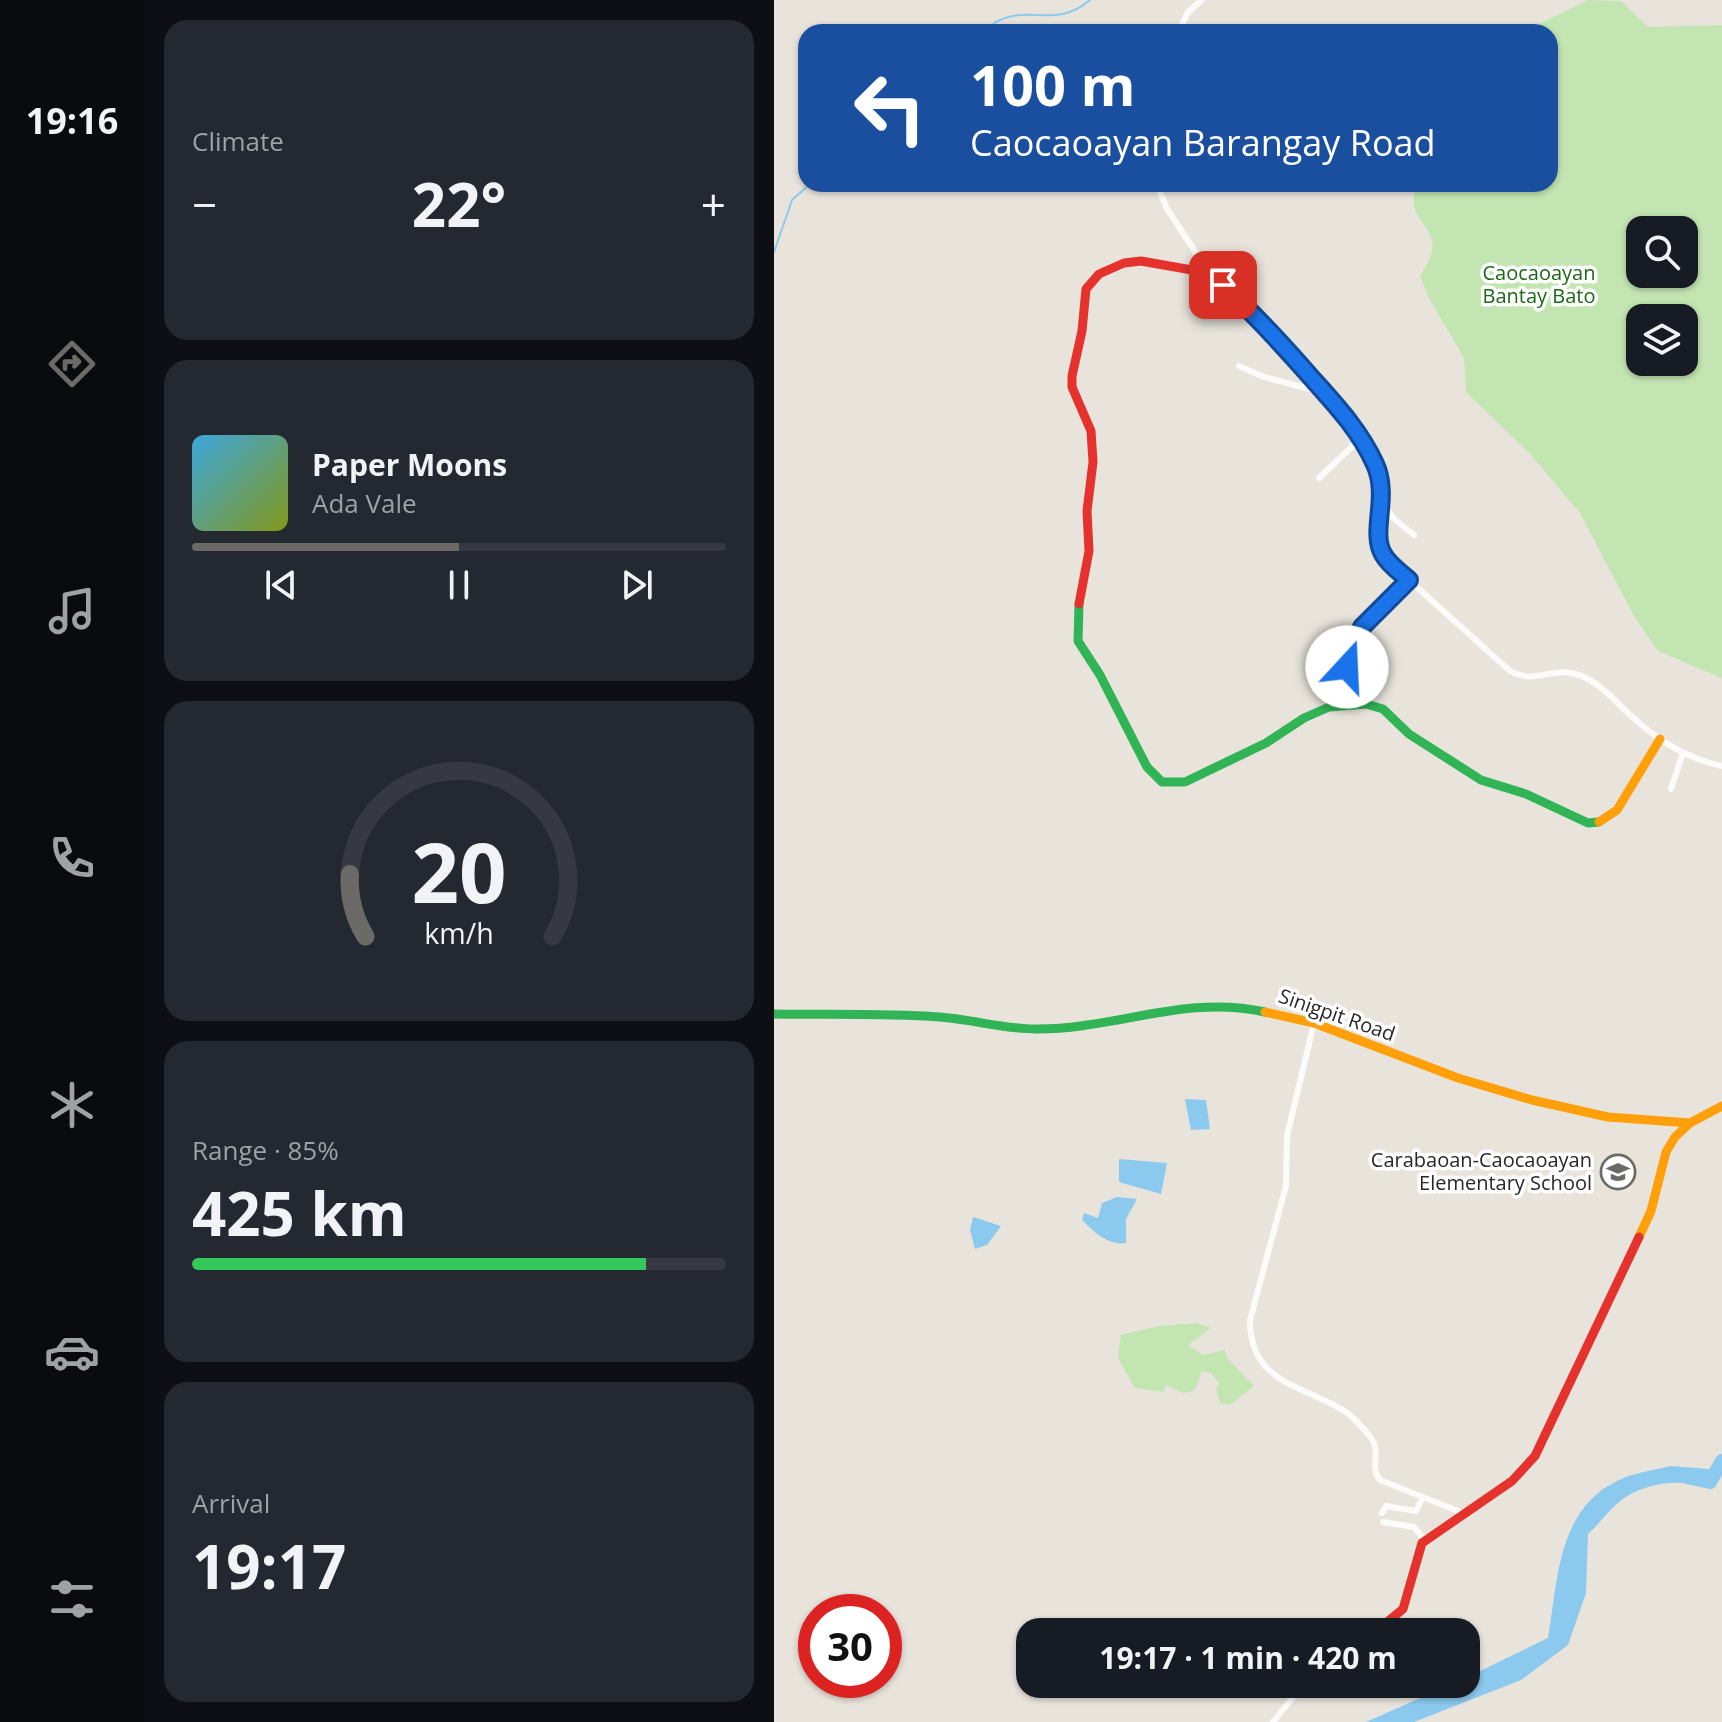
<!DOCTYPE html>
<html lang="en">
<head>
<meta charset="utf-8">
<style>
	:root { --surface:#171b24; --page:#242831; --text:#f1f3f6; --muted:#9ea1a6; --line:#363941; --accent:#6b6a67 }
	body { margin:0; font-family:"Open Sans",sans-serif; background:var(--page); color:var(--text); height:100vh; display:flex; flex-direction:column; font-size:30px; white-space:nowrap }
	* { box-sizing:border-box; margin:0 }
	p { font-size:26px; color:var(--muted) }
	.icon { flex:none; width:44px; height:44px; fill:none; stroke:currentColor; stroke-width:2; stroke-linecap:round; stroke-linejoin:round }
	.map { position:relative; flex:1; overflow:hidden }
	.sheet { display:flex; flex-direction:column; gap:20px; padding:20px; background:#0d0f14; width:630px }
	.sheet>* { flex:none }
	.guide { position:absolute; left:24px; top:24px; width:760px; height:168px; border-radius:24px; box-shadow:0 2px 6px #0004; background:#1a4fa0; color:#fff; overflow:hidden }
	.controls { position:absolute; left:852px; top:216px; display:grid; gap:16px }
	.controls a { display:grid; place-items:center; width:72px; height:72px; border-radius:16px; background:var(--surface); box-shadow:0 2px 6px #0004; font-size:40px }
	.speed { position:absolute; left:24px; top:1594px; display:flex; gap:16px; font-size:40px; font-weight:700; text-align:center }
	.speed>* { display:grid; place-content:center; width:104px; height:104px; border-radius:50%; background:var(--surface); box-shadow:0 2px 6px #0004; line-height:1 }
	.speed .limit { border:12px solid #d22; background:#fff; color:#111 }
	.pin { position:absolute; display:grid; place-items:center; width:68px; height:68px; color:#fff; margin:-34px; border-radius:16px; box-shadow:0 4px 12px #0006 }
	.me { position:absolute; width:88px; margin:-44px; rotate:20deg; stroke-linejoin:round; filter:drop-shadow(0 0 6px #0008) }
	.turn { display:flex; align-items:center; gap:28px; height:168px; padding:0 40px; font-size:36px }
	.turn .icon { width:104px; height:104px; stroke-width:2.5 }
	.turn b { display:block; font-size:56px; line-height:68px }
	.big { font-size:60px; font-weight:700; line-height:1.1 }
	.sheet .widget { flex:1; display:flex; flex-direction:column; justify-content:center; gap:12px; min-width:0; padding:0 28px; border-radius:24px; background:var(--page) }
	.sheet .dial { align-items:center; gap:0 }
	.dial svg { height:208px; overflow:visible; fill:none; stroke:var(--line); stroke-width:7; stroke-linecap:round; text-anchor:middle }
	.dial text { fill:var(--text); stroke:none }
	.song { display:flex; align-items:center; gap:24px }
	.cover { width:96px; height:96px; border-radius:12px; background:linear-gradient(135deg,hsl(200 70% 55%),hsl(70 70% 35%)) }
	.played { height:8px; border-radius:4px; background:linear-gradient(90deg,var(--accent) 50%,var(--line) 50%) }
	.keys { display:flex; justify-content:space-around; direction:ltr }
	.heat { display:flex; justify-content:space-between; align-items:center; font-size:44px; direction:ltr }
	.charge { height:12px; border-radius:6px; background:linear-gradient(90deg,#34c759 85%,var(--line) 0) }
	.trip { position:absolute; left:242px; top:1618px; width:464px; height:80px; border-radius:24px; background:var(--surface); box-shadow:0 2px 6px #0004; font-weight:700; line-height:80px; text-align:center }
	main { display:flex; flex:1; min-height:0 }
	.tab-bar { display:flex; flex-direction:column; width:144px; justify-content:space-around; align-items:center; background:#090b0e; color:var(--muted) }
	.tab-bar .icon { width:56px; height:56px }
	.tab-bar .current { color:var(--accent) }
	.tab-bar b { font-size:36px; color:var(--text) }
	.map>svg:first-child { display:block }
	.green { fill:#c3e5b2; fill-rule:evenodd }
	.water { fill:#8bc9ee }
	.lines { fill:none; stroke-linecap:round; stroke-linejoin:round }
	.stream { stroke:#8bc9ee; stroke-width:2 }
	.river { stroke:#8bc9ee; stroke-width:14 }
	.street { stroke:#fcfbfa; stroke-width:6 }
	.fast { stroke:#30b455; stroke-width:9 }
	.slow { stroke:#ff9f0a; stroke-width:9 }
	.jam { stroke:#e5322d; stroke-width:9 }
	.route-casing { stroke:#114b97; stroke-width:20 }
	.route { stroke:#1a73e8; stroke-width:14 }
	.labels { text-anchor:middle; stroke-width:7; stroke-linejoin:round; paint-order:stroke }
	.park-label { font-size:20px; fill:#1c6815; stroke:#fff }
	.street-label { font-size:20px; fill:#282828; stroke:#fff }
	.poi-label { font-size:20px; fill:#282828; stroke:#fff; text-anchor:end }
</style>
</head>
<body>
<main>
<nav class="tab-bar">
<b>19:16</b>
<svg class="icon current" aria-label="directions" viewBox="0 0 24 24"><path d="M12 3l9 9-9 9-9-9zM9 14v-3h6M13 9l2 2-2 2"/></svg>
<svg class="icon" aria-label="music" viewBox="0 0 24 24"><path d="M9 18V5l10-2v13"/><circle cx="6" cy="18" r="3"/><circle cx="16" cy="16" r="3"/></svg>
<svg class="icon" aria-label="phone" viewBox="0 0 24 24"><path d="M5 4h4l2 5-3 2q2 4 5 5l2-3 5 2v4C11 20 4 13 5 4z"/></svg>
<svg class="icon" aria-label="climate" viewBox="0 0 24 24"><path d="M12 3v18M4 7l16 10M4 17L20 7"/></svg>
<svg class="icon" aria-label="car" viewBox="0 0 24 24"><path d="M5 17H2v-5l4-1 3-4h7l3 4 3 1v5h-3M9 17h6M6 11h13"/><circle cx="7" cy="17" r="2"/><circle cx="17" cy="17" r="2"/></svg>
<svg class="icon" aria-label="filters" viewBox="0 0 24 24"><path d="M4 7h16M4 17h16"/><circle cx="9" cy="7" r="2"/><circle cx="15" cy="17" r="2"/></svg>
</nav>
<section class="sheet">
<div class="widget"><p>Climate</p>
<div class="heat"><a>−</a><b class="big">22°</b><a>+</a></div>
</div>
<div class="widget">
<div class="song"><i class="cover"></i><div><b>Paper Moons</b><p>Ada Vale</p></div></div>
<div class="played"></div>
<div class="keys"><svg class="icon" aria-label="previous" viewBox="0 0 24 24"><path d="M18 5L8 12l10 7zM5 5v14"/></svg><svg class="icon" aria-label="pause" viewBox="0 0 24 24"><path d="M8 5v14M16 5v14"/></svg><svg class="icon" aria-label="next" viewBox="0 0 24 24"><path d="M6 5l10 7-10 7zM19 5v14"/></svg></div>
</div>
<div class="widget dial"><svg viewBox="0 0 100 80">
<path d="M14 69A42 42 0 1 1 86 69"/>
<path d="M14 69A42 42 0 0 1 8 45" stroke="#6b6a67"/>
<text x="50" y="56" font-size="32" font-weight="700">20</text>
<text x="50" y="72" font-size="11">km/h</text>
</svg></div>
<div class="widget"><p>Range · 85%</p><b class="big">425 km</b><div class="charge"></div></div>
<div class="widget"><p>Arrival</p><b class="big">19:17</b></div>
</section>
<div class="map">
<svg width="948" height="1722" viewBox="0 0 948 1722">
	<rect width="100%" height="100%" fill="#e8e4dc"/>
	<path class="green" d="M814,0l33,1 27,26 74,-2v653l-64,-27 -24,-35 -54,-103 -50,-59 -64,-62 -2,-34 -35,-60 -9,-22c36,-54 -20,-47 -3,-92h133v-152h-27zM866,230h44v44h-44zM866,318h44v44h-44z
		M423,1323l14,5 -23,17 15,10 22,-5 3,9 26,27 -24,19 -10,-2 -4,-14 3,-6 -8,-10 -9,-2 -7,19 -12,3 -17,-8 -3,7 -28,-4 -17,-30 3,-23 38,-9z"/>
	<path class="water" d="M411,1099l21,1 4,29 -19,1z
		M345,1159l48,4 -6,31 -42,-12z
		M343,1197l20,2 -11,20v24c-17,3 -32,-11 -44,-23l2,-7 14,5 4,-15z
		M199,1217l28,9 -14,19 -12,4 -5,-19z
		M897,1466l38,3 -5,18c-26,-9 -64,-3 -85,15 -11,9 -20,22 -31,32l-2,59 -18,52 -47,35 -107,42h-48l86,-38h14v-6l82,-40c10,-57 9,-128 69,-157 16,-8 37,-11 54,-15z"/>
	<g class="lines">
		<path class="stream" d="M217,32l3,-9c34,-20 61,7 96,-23
			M0,252l18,-52 18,-16"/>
		<path class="river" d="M913,1477l23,5 12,-21"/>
		<path class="street" d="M405,32l9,-20 14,-12
			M383,184l9,23 43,66 56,51 96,114 21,47 -3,57 11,21 120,108c29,15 42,-7 72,5 20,9 32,24 48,39 26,24 57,44 92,51
			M465,366l25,11 61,16
			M545,478l42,-40
			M609,504l10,14 21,17
			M573,667l15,-40 47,-47
			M897,789l12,-36
			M540,1023l-27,113 -1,50 -36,134c0,65 55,65 96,92 8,6 16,15 22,22 16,17 0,32 12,46l83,33
			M608,1513l4,-7 30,5 7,-14
			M609,1522l31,5 11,13
			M499,1722l31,-38"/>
		<path class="fast" d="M305,604l-1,37 22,34 47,92 15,15h23l81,-39 38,-25 25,-11 37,-3 17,5 26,25 72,46 45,14 62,29 11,-1
			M0,1014c55,1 110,-1 165,3 32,2 64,12 96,12 79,1 150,-35 230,-17"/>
		<path class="slow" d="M825,822l18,-12 43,-71
			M491,1012l49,11 144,55 74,22 76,17 82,6
			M865,1237l12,-26 15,-59 9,-15 15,-14 32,-17"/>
		<path class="jam" d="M305,604l10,-53 -2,-40 6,-49 -2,-31 -19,-44v-11l10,-45 4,-42 13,-15 25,-11 17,-2 68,12
			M601,1632l28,-23 19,-66 90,-62 23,-25 104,-219"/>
	</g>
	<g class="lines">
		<g class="route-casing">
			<path id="route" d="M449,285c31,29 58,58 86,90 25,28 50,54 66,89 15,33 -5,67 8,90 6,11 17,18 26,26l-47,47 -15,40"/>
		</g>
		<use href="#route" class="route"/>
	</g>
	<defs>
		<g id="school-ring" transform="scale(1.8)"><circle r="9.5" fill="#fff" stroke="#6b6a67" stroke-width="1.5"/><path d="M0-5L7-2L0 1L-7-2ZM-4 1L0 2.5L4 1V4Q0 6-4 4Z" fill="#6b6a67"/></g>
	</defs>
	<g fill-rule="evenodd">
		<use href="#school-ring" x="844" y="1172"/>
	</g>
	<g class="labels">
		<g class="park-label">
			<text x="765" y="280">Caocaoayan<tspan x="765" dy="23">Bantay Bato</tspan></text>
		</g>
		<g class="street-label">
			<text transform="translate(563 1015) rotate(19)" y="7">Sinigpit Road</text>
		</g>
		<g class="poi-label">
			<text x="818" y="1167">Carabaoan-Caocaoayan<tspan x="818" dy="23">Elementary School</tspan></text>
		</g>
	</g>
</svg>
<div class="controls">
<a><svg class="icon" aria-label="search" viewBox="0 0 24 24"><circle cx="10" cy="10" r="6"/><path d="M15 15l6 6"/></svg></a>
<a><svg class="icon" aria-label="layers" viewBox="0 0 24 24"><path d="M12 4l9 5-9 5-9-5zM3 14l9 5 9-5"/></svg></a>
</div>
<div class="speed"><div class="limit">30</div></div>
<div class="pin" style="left:449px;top:285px;background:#d93025"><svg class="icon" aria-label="arrive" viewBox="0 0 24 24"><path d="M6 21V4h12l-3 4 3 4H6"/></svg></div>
<svg class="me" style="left:573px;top:667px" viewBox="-20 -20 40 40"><circle r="19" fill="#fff"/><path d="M0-13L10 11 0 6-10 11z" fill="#1a73e8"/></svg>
<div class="trip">19:17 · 1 min · 420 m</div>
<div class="guide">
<div class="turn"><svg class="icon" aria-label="left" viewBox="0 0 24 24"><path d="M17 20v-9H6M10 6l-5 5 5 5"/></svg><div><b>100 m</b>Caocaoayan Barangay Road</div></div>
</div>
</div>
</main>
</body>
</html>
